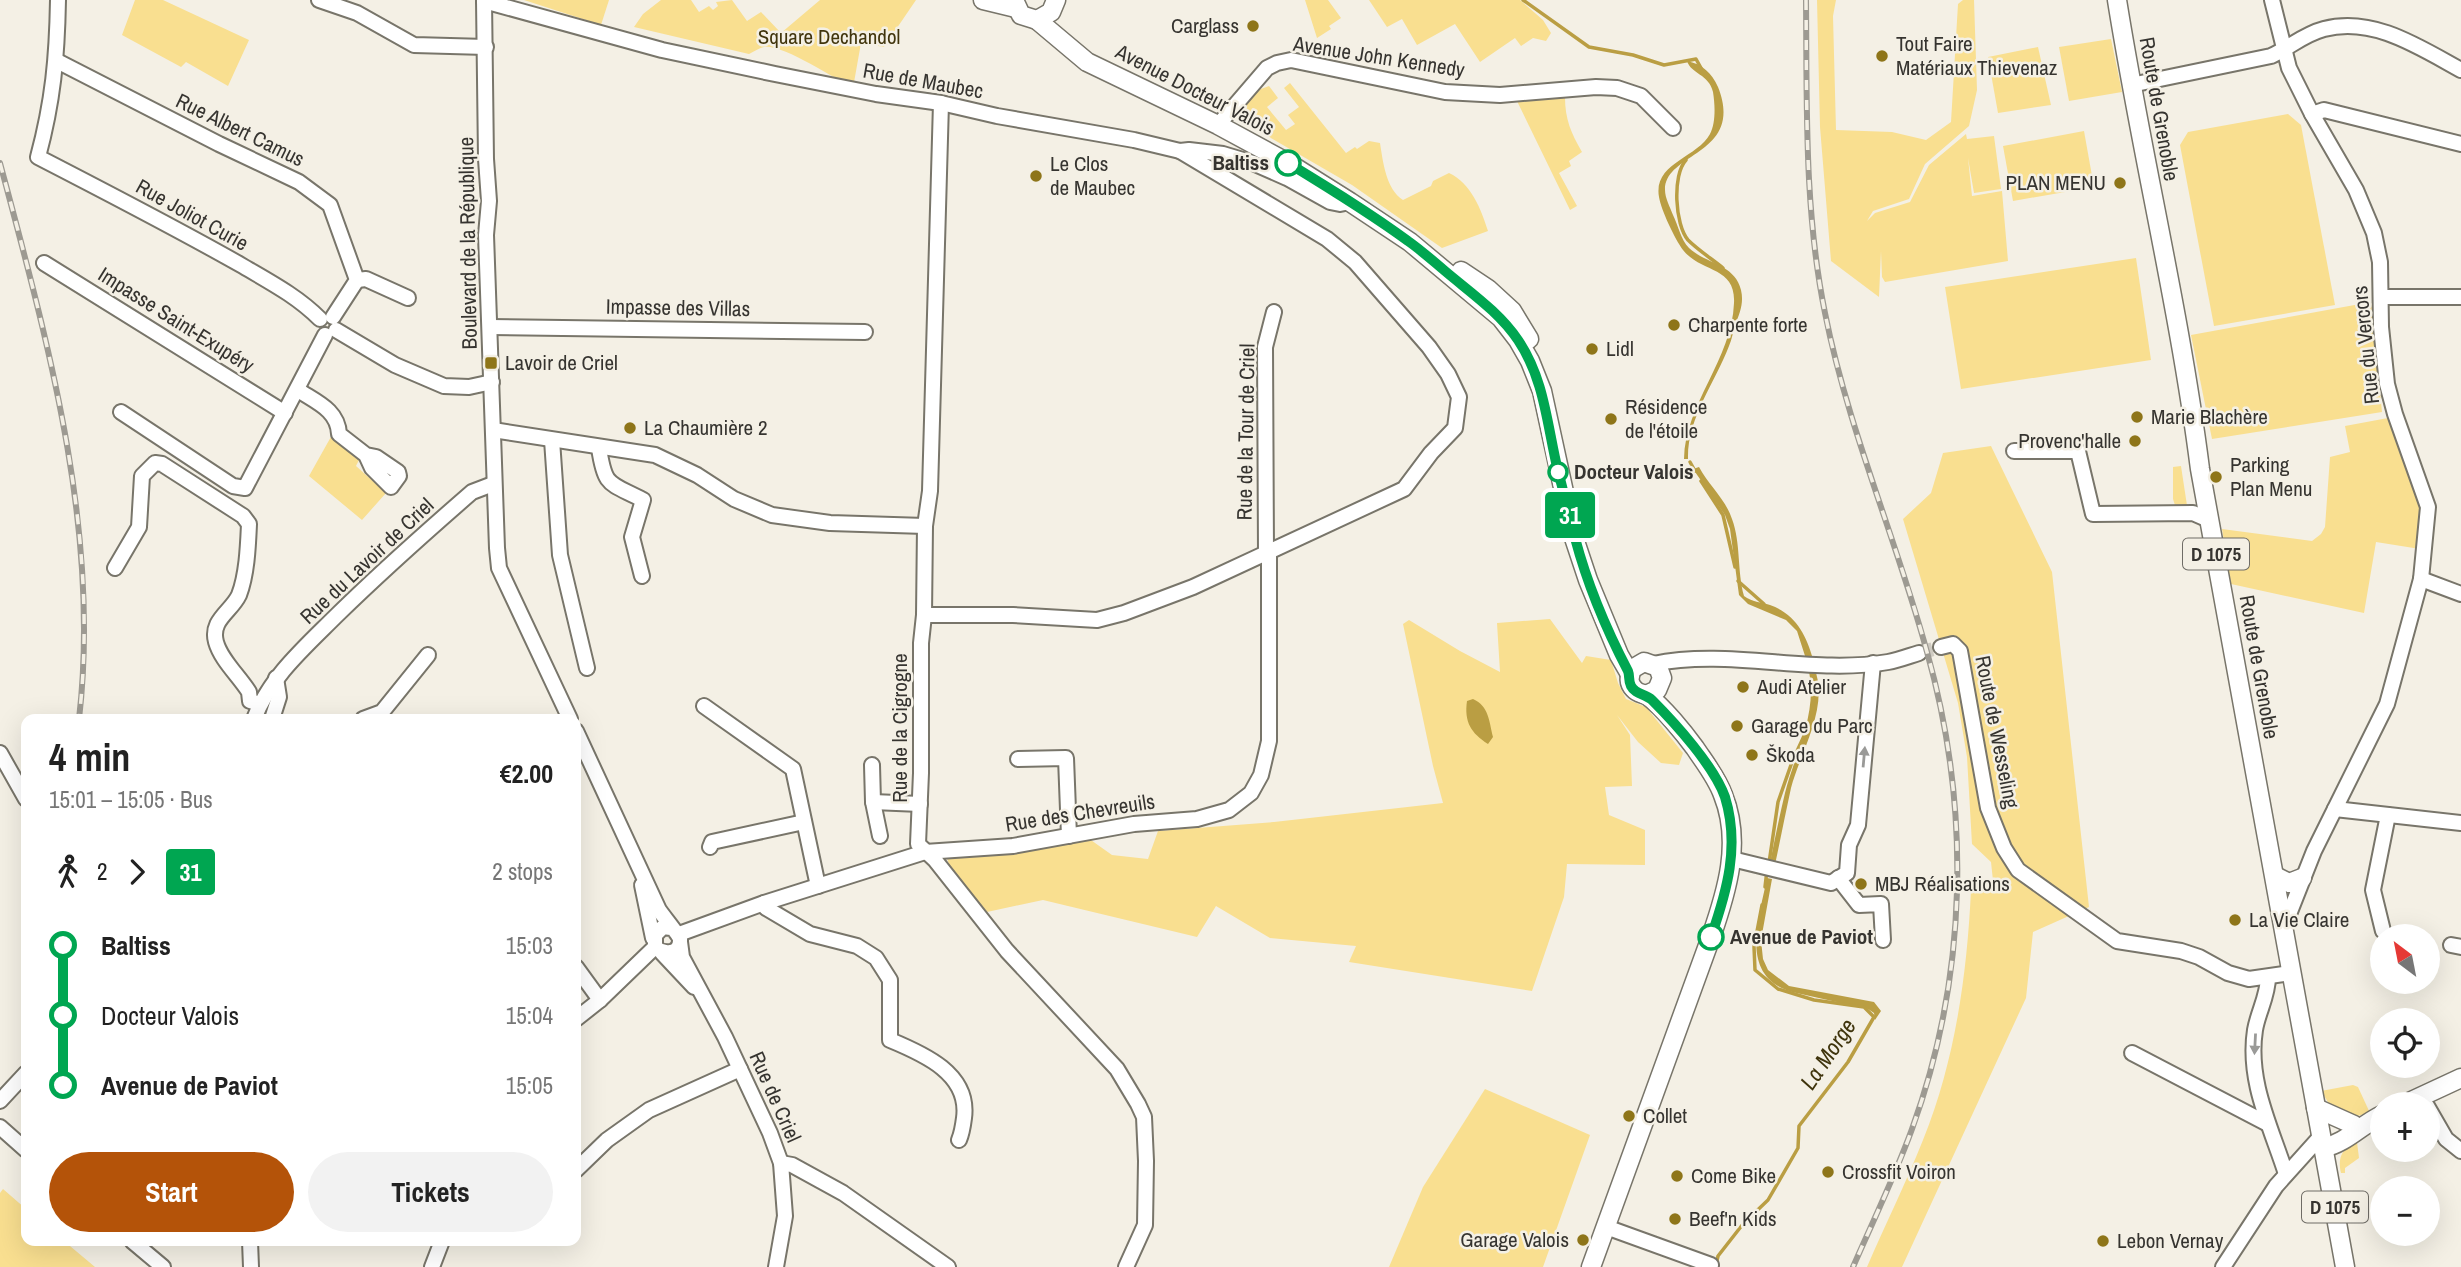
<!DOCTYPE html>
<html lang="en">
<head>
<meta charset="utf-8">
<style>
  :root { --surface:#fff; --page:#f2f2f2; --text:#222; --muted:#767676; --accent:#b45309 }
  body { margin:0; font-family:"Archivo Narrow",sans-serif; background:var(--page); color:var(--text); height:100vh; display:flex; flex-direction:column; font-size:26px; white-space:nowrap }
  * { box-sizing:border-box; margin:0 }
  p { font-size:23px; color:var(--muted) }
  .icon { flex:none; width:38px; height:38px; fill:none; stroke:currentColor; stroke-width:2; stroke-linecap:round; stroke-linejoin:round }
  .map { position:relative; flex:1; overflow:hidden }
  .drawer { position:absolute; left:21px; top:714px; width:560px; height:532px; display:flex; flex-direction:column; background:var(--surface); border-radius:14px; box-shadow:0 7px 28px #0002 }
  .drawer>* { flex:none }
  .badge { padding:0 14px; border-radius:5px; font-size:24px; line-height:46px }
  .needle { width:46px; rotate:328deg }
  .tools { position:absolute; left:2370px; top:924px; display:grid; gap:14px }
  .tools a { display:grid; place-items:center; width:70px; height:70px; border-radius:50%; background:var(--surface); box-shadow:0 7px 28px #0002; font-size:35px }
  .map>.badge { position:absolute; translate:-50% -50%; box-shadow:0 0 0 4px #fff }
  .legs { display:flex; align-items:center; gap:10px; height:77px; padding:0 28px; font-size:23px }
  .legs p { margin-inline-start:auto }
  .overview { display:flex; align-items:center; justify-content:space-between; height:119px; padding:0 28px }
  h1 { font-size:38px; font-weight:700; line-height:52px }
  .action { display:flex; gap:14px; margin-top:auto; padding:14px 28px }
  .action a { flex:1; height:80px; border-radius:42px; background:var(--accent); color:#fff; font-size:28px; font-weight:700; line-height:80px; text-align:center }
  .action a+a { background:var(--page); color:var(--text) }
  ul { padding:0 28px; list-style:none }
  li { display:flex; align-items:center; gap:24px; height:70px; font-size:26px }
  li i { display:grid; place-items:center; width:10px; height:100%; margin:0 9px; background:currentColor }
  li i::after { content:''; width:18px; height:18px; margin:-9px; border:5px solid; border-radius:50%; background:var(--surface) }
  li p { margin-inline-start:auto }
  li:first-child i { background:linear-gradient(#0000 50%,currentColor 0) }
  li:last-child i { background:linear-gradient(currentColor 50%,#0000 0) }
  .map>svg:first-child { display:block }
</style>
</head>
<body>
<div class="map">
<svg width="2461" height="1267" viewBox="0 0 2461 1267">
  <rect width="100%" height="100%" fill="#f4f0e5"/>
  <g fill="#f9df90">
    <polygon points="135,0 163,0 249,40 228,86 186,62 181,67 122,35"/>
    <polygon points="524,0 609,0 601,25"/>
    <path d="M661,0H691L699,12L709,6L713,10L718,6L716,2L732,0L747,21L761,12L781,33L820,0H916L884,47L861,43L853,88C834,78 782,44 764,47C759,48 753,52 749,54L634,27L643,14Z"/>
    <polygon points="1305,0 1328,0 1341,18 1329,26 1331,29 1317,38"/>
    <polygon points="1369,0 1520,0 1543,20 1551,33 1546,41 1533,38 1521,46 1515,38 1480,62 1455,24 1417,45 1402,19 1387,27"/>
    <polygon points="1817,0 1836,0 1833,16 1836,130 1892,132 1926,140 1951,122 1958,4 1963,0 1974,0 1977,90 1969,126 1925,164 1909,199 1873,211 1867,221 1875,213 1910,202 1929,165 1966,134 1967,139 1994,136 2001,189 1974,193 1968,158 1972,196 2002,191 2008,261 1885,282 1882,277 1881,251 1879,297 1831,261 1820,127"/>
    <polygon points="2111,39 2122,92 2069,101 2059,47"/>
    <polygon points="2038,47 2051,105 1998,113 1988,57"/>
    <path d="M1290,83L1346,153L1355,147L1357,149L1369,141L1380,143C1383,162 1386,189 1403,200L1431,186L1433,181L1449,173C1471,183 1481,209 1488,231L1442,248L1352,185L1233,116L1253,92L1269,86L1278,98L1267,107L1286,130L1295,124L1288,115L1299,107L1284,88Z"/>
    <path d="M1565,97C1565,119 1571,133 1582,152L1569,161L1571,166L1559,173L1577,206L1570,210L1516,99Z"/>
    <polygon points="2288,114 2301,125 2335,305 2214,326 2180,145 2188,132"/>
    <polygon points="2084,131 2094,187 2013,201 2003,146"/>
    <polygon points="2136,258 2151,360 1961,389 1945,287"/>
    <polygon points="2371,302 2382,412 2212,439 2191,335"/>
    <polygon points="2388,418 2422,503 2420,549 2376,542 2364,613 2231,584 2222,529 2312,541 2321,534 2325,527 2330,457 2350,452 2345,426"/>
    <polygon points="332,435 360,458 356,466 386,493 362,520 309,476"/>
    <path d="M1991,446L2052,572L2089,907L2033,932L2026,998L1902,1267H1867C1885,1225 1906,1183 1923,1140C1955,1061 1967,975 1971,890H1994L1991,862L1972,844L1967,757L1958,703L1903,519L1931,493L1943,453Z"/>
    <polygon points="2181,466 2188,512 2177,512 2173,499 2173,467"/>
    <polygon points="1550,619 1582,663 1586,656 1611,660 1618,683 1626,699 1646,707 1683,753 1679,765 1661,763 1638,742 1617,715 1630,735 1632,786 1605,787 1609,815 1645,830 1645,865 1567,864 1564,897 1532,991 1349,962 1356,946 1270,938 1216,906 1197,937 1043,900 987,912 949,865 947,858 1088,838 1112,855 1148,859 1158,831 1274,822 1443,803 1433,766 1403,624 1409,620 1460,651 1500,672 1497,623"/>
    <polygon points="2353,1085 2358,1087 2370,1113 2352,1117 2331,1107 2321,1091"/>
    <polygon points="1485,1089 1590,1135 1543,1267 1389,1267 1423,1187"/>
    <path d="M2353,1141L2357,1142L2359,1158L2345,1168V1173H2341C2338,1158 2341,1152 2353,1141Z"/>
    <polygon points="3,1189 26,1209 26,1241 64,1241 95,1267 0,1267 0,1193"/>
  </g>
  <g fill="#ba9e43">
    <path d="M1687,61C1702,64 1712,73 1718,87C1745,155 1664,152 1665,190C1665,198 1670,207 1673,215C1678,225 1681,240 1689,248C1706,264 1735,264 1741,290C1744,303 1740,313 1735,325C1733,332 1732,339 1729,346C1715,383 1687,418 1688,459H1684C1685,404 1732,359 1734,303C1736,266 1701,273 1683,250C1675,239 1661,210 1659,197C1653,163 1697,158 1710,134C1716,123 1715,104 1713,92C1709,74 1691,74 1687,61Z"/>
    <path d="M1699,467C1709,486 1725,498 1732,519C1741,543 1737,571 1744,596C1752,602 1761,602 1770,605C1795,614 1806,634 1813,659H1806L1797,631L1786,620L1748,604L1739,595L1730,529L1725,515L1693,469Z"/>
    <path d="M1808,667H1814C1830,707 1801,750 1791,788C1785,815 1780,842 1774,869L1769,868C1774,843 1779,818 1785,793C1796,750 1819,712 1808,667Z"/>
    <path d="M1473,699C1489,706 1489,721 1493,737L1488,744C1471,733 1464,722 1467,701Z"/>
    <path d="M1767,878L1772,879L1761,940L1763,959L1768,970L1789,986L1874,1002L1881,1011L1875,1020L1874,1013L1868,1009L1792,992C1738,976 1759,919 1767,878Z"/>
  </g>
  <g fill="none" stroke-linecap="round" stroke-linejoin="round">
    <g stroke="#ba9e43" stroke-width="3.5">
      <polyline points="1523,0 1589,47 1633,55 1664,65 1696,59 1701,68"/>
      <path d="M1686,160C1672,175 1675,225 1688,240C1698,250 1712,259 1723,268"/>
      <polyline points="1690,462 1695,471"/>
      <polyline points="1701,481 1723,515 1735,567"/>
      <polyline points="1738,581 1764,604"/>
      <polyline points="1769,863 1778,802 1792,762 1804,736"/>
      <polyline points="1765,887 1767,870"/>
      <polyline points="1716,1265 1718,1256 1743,1224 1768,1200 1798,1148 1799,1126 1848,1062 1874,1017 1864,1007 1814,1000 1778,989 1755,970 1754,947 1762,905"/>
    </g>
    <polyline stroke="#cecac1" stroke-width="14" stroke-dasharray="14 7" stroke-linecap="butt" points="1919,653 1941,647"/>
    <defs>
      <g id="minor">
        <path d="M58,0C57,58 53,101 38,157C106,192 174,227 241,265C270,282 297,296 320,319"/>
        <polyline points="319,0 357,13 414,45 486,47"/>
        <polyline points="484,0 486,159 489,201 486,235 497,548 499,568 570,719"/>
        <polyline points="2272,0 2289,68 2312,114 2356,190 2374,233 2380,262 2381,327 2387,384 2395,414 2428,507 2421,579 2387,704 2314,851 2284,927"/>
        <polyline points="484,1 662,50 775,74 876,94 941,103 997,116 1134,140 1180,151 1189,150 1223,154 1253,163 1287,178 1330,202 1340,204 1350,202"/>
        <polyline points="57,61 219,144 299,182 330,205 357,280 333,317"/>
        <path d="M2131,85L2271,56C2289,48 2304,34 2324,29C2373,16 2419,47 2461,70"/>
        <polyline points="941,103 930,491 925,526 924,615 921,643 921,773 918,844 935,860 1007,951 1117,1069 1138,1104 1144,1117 1146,1161 1145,1225 1126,1267"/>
        <polyline points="2312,114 2324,110 2461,144"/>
        <polyline points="1218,125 1267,68 1277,63 1291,60 1445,92 1500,95 1596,87 1617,88 1641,96 1673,128"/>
        <polyline points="44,263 285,413"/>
        <polyline points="357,280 366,279 408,298"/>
        <polyline points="2381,297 2461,297"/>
        <polyline points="490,327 865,332"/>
        <polyline points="336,330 395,365 444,386 469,387 492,382"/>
        <path d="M298,390C316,402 338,410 339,434L366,455L372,468L391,487L399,476L398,472L376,457L366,455"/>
        <polyline points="121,412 233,486 245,488 325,335"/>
        <polyline points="493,430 655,455 697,475 734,499 772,515 830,523 925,526"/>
        <polyline points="552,440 560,555 587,668"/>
        <path d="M599,448C605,488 609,482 643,500L632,537L642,576"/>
        <polyline points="2014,451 2078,451 2093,514 2193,513 2209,520"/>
        <polyline points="1266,554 1265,347 1274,312"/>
        <path d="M115,568L139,527L142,476L155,463L162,464L243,516L249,524C248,546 247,574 239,595C231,612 210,620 216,642C221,660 239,676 249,692L250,701L260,704"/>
        <polyline points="2421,579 2461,594"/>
        <polyline points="924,615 1013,615 1097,620 1124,613 1193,587 1404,489 1431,453 1455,428 1459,397 1448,374 1429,347 1355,262 1327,239 1180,151"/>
        <polyline points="1941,647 1953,644 1960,651 1988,808 2004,848 2018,870 2117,941 2181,951 2199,957 2228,973 2249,979 2291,973"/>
        <path d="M1653,664C1730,648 1811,675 1888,662C1899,660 1909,656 1919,653"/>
        <polyline points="704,706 793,769 818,886"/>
        <path d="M254,719C270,677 305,647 337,615C380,573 426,532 472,492L493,484"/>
        <polyline points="272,719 279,697 276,678"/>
        <polyline points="363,719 382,712 428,655"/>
        <path d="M576,731L659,910C663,916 679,935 680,939C681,955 663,955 655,947V935L663,927L671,928"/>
        <polyline points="0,753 26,799"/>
        <polyline points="1018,759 1066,758 1069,836"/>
        <polyline points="872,765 873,802 880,836"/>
        <polyline points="873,802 920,804"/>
        <polyline points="2335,809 2461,823"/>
        <polyline points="710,847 712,842 804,822"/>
        <polyline points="1732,859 1831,883 1847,873 1849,845 1858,825 1873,663"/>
        <polyline points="1838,878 1859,905 1881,904 1883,940"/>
        <polyline points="642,885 653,938"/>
        <path d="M764,903L766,908L810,934L857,946L876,958L890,980V1040C924,1054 970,1074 964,1118C963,1126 962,1133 959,1140"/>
        <polyline points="2383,931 2373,890 2388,815"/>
        <polyline points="679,934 764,903 925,852 1013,846 1134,824 1197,819 1229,810 1251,793 1261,775 1269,741 1269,553"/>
        <polyline points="680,942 682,957 725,1037 770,1133 781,1163 785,1216 776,1267"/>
        <polyline points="2451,945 2461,947"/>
        <polyline points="662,953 694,987"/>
        <polyline points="576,967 600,1000"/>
        <path d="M2268,977C2268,996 2258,1012 2255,1030C2247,1081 2271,1127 2286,1174"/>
        <polyline points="576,1019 600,1000 655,947"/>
        <polyline points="2132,1053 2268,1124"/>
        <polyline points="0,1101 26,1073"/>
        <polyline points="2427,1106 2446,1139 2461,1151"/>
        <polyline points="0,1127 26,1150"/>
        <polyline points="781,1163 792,1165 843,1193 948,1267"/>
        <polyline points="576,1170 607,1140 649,1110 740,1069"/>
        <polyline points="1606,1227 1711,1265"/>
        <polyline points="132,1241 163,1267"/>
        <polyline points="250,1241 251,1267"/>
        <polyline points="432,1267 442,1241"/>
        <polyline points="2223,1267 2276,1186 2321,1136"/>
      </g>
      <g id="major">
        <polyline points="983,0 1016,8"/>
        <polyline points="1014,0 1021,15 1037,20 1051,12 1056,0"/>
        <path d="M2117,0C2142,157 2180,312 2200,469L2345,1267"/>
        <polyline points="1037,20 1087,62 1218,125 1288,163 1350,202 1410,242 1501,318 1518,340 1530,361 1542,391 1574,538 1588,580 1619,655 1630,674"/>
        <polyline points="1461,271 1488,289 1512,311 1529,339"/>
        <polyline points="2275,876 2289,883 2302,878"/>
        <polyline points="2405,1104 2461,1078"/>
        <polyline points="2316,1108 2354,1125"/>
        <path d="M2323,1148C2346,1143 2361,1125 2382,1115"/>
        <path d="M1591,1267L1711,937C1727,891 1742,842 1723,795C1717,778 1705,763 1695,748C1684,733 1663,707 1648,696C1643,693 1638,694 1634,689C1628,683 1629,677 1632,669L1644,662L1658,667L1662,678L1657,690L1646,695"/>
      </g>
    </defs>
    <use href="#minor" stroke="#78756a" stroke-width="18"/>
    <use href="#major" stroke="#78756a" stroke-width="21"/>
    <use href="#minor" stroke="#fff" stroke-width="14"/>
    <use href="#major" stroke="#fff" stroke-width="18"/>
    <defs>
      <g id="rail">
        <path d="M1806,0C1807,105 1804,210 1825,313C1848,429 1896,538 1927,652C1971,808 1968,975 1912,1129C1895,1176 1873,1221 1853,1267"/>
        <path d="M0,163C48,343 101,531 79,719"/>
      </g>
    </defs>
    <use href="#rail" stroke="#9d9a92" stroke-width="6"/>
    <use href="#rail" stroke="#f4f0e5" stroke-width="3.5" stroke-dasharray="10" stroke-linecap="butt"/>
  </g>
  <defs><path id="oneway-solid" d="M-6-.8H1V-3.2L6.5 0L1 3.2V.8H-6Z" transform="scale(1.75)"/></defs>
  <g fill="#9a9a98">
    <use href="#oneway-solid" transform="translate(1864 757) rotate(-85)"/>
    <use href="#oneway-solid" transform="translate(2255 1044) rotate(93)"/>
  </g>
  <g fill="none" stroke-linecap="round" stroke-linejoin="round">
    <defs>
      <path id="line-1" d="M1288,163C1329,188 1370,213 1408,241C1421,250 1433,261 1445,271C1471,293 1499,312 1518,340C1545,380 1547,426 1558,471C1564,493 1569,516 1575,538C1587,583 1606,629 1628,671C1630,676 1628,680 1631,686C1635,694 1645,694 1652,700C1675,723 1714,766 1725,797C1740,846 1727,891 1711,937"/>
    </defs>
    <use href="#line-1" stroke="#fff" stroke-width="16"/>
    <use href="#line-1" stroke="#00a651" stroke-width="10"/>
  </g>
  <g fill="#8e7519" stroke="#f4f0e5" stroke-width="2.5">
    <circle cx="1253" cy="26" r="7"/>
    <circle cx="1882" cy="56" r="7"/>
    <circle cx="1036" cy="176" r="7"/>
    <circle cx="2120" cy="183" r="7"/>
    <circle cx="1674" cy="325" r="7"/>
    <circle cx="1592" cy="349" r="7"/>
    <rect x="484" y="356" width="14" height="14" rx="3.5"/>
    <circle cx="2137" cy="417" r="7"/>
    <circle cx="1611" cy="419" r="7"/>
    <circle cx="630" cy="428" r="7"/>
    <circle cx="2135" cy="441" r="7"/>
    <circle cx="2216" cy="477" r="7"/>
    <circle cx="1743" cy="687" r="7"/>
    <circle cx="1737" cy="726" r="7"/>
    <circle cx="1752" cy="755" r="7"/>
    <circle cx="1861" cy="884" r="7"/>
    <circle cx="2235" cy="920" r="7"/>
    <circle cx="1629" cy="1116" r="7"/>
    <circle cx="1828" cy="1172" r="7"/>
    <circle cx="1677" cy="1176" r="7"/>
    <circle cx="1675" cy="1219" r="7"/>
    <circle cx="1583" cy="1240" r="7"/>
    <circle cx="2103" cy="1241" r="7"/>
  </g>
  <g fill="#fff" stroke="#00a651" stroke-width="3.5">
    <circle cx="1288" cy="163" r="12"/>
    <circle cx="1558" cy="472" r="9"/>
    <circle cx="1711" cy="937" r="12"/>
  </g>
  <g text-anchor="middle" stroke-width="5" stroke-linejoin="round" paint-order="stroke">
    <g fill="#f4f0e5" stroke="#6f6c66" stroke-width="2">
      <rect x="2183" y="538.5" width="66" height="31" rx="5"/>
      <rect x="2302" y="1191.5" width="66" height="31" rx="5"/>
    </g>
    <g font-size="19" font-weight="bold" fill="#363430">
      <text x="2216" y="561">D 1075</text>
      <text x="2335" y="1214">D 1075</text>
    </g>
    <g font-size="21" fill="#363430" stroke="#f4f0e5" text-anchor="start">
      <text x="1239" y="33" text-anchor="end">Carglass</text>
      <text x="1896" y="51">Tout Faire<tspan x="1896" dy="24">Matériaux Thievenaz</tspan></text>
      <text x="1050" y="171">Le Clos<tspan x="1050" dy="24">de Maubec</tspan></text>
      <text x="2106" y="190" text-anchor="end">PLAN MENU</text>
      <text x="1688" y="332">Charpente forte</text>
      <text x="1606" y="356">Lidl</text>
      <text x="505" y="370">Lavoir de Criel</text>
      <text x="1625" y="414">Résidence<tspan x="1625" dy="24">de l'étoile</tspan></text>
      <text x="2151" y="424">Marie Blachère</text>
      <text x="644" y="435">La Chaumière 2</text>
      <text x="2121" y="448" text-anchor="end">Provenc'halle</text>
      <text x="2230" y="472">Parking<tspan x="2230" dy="24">Plan Menu</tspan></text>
      <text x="1757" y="694">Audi Atelier</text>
      <text x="1751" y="733">Garage du Parc</text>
      <text x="1766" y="762">Škoda</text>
      <text x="1875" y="891">MBJ Réalisations</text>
      <text x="2249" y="927">La Vie Claire</text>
      <text x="1643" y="1123">Collet</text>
      <text x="1842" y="1179">Crossfit Voiron</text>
      <text x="1691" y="1183">Come Bike</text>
      <text x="1689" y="1226">Beef'n Kids</text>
      <text x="1569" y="1247" text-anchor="end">Garage Valois</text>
      <text x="2117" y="1248">Lebon Vernay</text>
    </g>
    <g font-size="21" fill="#41350d" stroke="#f4f0e5">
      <text x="829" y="44">Square Dechandol</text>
    </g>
    <g font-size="21" fill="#363430" stroke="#f4f0e5">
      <text transform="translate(1379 57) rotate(9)" y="7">Avenue John Kennedy</text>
      <text transform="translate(923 81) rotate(10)" y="7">Rue de Maubec</text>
      <text transform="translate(1195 90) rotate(27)" y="7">Avenue Docteur Valois</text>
      <text transform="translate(2159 109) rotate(80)" y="7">Route de Grenoble</text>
      <text transform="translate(240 130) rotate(26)" y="7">Rue Albert Camus</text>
      <text transform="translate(192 215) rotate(29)" y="7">Rue Joliot Curie</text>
      <text transform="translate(468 243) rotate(-91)" y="7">Boulevard de la République</text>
      <text transform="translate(678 308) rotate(1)" y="7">Impasse des Villas</text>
      <text transform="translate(176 320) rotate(32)" y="7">Impasse Saint-Exupéry</text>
      <text transform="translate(2366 345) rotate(-96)" y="7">Rue du Vercors</text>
      <text transform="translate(1246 432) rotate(-89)" y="7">Rue de la Tour de Criel</text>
      <text transform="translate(367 561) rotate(-43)" y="7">Rue du Lavoir de Criel</text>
      <text transform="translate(2259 667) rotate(80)" y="7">Route de Grenoble</text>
      <text transform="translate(900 728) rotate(-90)" y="7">Rue de la Cigrogne</text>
      <text transform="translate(1997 732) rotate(79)" y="7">Route de Wesseling</text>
      <text transform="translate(1080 813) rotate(-9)" y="7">Rue des Chevreuils</text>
      <text transform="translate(775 1097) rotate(66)" y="7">Rue de Criel</text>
    </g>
    <g font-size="21" font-weight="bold" fill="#363430" stroke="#f4f0e5" text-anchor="start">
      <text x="1269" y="170" text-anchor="end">Baltiss</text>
      <text x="1574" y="479">Docteur Valois</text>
      <text x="1730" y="944">Avenue de Paviot</text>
    </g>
    <g font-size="23" font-style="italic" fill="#3f340c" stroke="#f4f0e5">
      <text transform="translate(1828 1054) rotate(-56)" y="8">La Morge</text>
    </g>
  </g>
</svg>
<div class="tools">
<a><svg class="needle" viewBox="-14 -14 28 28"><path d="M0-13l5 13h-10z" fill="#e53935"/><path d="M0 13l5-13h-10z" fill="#767676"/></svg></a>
<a><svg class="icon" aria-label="locate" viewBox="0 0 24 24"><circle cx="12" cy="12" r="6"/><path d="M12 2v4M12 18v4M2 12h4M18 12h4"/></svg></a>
<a>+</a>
<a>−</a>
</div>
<b class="badge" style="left:1570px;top:515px;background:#00a651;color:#fff">31</b>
<section class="drawer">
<div class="overview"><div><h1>4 min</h1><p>15:01 – 15:05 · Bus</p></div><b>€2.00</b></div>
<div class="legs"><svg class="icon" aria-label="walk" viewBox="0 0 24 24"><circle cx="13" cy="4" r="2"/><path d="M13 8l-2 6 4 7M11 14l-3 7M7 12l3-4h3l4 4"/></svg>2<svg class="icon" aria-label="forward" viewBox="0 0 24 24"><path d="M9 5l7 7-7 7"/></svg><b class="badge" style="background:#00a651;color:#fff">31</b><p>2 stops</p></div>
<ul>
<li><i style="color:#00a651"></i><b>Baltiss</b><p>15:03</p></li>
<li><i style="color:#00a651"></i><span>Docteur Valois</span><p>15:04</p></li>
<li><i style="color:#00a651"></i><b>Avenue de Paviot</b><p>15:05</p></li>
</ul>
<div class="action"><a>Start</a><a>Tickets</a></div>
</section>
</div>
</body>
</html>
